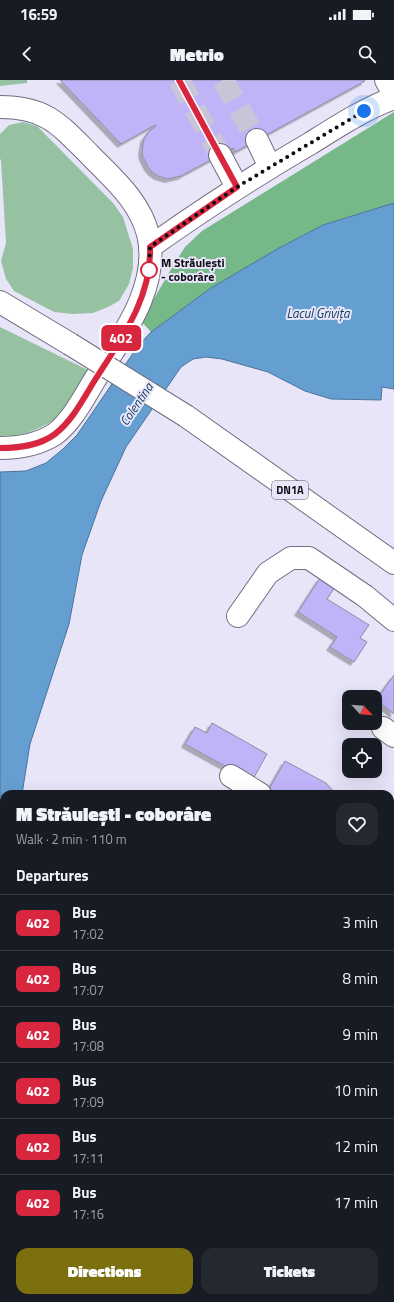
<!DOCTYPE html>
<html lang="en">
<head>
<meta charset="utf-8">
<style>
  :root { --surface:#171b24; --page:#242831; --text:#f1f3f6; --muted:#9ea1a6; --line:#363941; --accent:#7c6f0e }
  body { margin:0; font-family:"Titillium Web",sans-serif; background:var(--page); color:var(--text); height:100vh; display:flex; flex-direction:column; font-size:15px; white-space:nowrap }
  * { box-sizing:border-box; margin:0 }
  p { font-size:13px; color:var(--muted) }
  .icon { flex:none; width:22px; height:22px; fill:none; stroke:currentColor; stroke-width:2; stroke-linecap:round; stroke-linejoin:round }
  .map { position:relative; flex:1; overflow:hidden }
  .side { position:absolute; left:0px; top:710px; width:394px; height:512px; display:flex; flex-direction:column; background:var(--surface); border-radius:12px 12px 0 0; box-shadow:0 4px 16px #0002 }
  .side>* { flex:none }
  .badge { padding:0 8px; border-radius:6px; font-size:14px; line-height:26px }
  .needle { width:26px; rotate:116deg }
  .fabs { position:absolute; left:342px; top:610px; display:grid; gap:8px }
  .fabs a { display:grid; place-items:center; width:40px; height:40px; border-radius:8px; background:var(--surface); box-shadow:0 4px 16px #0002; font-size:20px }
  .you { position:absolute; width:20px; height:20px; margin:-10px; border:3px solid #fff; border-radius:50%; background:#1a73e8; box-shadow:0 0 0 6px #1a73e833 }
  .map>.badge { position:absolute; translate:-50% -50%; box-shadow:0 0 0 2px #fff }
  h2 { padding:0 16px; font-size:15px; line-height:36px }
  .round { display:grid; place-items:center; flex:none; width:42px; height:42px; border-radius:12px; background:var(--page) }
  .head { display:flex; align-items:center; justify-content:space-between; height:68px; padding:0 16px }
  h1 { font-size:19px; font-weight:800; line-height:30px }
  .action { display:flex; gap:8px; margin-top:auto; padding:8px 16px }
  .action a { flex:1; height:46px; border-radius:12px; background:var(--accent); color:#fff; font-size:16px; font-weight:800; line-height:46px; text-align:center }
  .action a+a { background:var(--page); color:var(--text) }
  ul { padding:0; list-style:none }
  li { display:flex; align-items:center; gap:12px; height:56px; padding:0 16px; border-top:1px solid var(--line) }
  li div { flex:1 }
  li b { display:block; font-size:15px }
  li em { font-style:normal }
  li .badge { min-width:44px; font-weight:700; text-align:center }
  .status { display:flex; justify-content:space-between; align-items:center; height:28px; padding:0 20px; background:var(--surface); direction:ltr }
  .status svg { height:11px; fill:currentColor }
  header { display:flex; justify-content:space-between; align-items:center; height:52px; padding:0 16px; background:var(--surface); font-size:18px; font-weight:800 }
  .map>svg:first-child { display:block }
</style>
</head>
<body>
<div class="status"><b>16:59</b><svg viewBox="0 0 49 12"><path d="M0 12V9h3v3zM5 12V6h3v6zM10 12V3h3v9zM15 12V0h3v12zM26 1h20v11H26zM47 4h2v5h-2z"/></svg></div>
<header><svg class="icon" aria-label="back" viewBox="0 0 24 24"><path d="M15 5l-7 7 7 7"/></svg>Metrio<svg class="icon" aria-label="search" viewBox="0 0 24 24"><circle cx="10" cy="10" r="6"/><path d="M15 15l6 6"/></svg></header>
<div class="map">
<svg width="394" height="1222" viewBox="0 0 394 1222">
  <defs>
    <filter id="shadow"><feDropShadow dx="-3.5" dy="3.5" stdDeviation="0" flood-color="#0004"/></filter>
  </defs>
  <rect width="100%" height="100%" fill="#e8e5f9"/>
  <g fill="#97c2a2">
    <polygon points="0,0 27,0 27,3 0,6"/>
    <polygon points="23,42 37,46 113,123 123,137 133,169 133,188 129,204 119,221 108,227 93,233 72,234 54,232 14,211 6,199 1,181 6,163 1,80 0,79 0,54 9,45"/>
    <path d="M0,247L90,291C83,302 75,320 67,329C50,347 23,355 0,361Z"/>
  </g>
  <polygon fill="#77b889" points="394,32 394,123 323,145 279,168 211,208 151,252 141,241 173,186 185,167 202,151"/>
  <polygon fill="#659fd2" stroke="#4b7399" points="394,123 394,309 382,307 381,320 331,319 305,311 268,292 222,279 206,277 193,279 181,287 126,367 101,421 82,475 69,544 30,664 22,714 4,714 4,790 0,806 0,392 26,391 46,383 63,369 77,355 138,266 151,252 211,208 279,168 323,145"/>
  <g fill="#c1b3f7" stroke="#8f8c9f" filter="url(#shadow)">
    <polygon points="60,0 364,0 365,1 235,72 233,68 181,96 168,99 158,96 152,92 148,87 143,77 142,72 144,59 150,50 156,46 155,45 121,64"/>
    <polygon points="320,498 335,507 327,519 369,545 360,558 367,562 354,582 330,567 337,557 298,532"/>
    <polygon points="394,595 394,634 376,620"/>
    <polygon points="212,643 267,674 252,701 185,664 195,647 207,653"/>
    <polygon points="285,681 326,703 336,714 278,714 269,709"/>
    <polygon points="390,842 394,844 394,910 390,907"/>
    <polygon points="87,1218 144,1218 150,1222 85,1222"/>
  </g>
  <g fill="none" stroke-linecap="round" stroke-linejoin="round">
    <g stroke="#c7c5d7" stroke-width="22" stroke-dasharray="22 11" stroke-linecap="butt">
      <polyline points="179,0 220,75"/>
      <polyline points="223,0 257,60"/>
    </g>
    <defs>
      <g id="minor">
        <polyline points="386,0 394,14"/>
        <polyline points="257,60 270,87"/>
        <polyline points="220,75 237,107"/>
        <path d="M150,167C202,130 256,95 311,63C338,46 364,29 394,18"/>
        <polyline points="238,536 268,493 291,478 309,478 365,516 394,540"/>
        <polyline points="383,648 394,656"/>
        <polyline points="231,696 260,714"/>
        <polyline points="390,793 394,795"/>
      </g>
      <g id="major">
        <path d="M0,27C46,27 59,44 90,75C113,99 139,120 148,154C161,207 120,259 94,301C83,319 72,341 55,354C38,365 19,368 0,368"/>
        <polyline points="0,222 70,264"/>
        <polyline points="186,336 394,483"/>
        <polyline points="390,1218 394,1212"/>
      </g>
    </defs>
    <use href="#minor" stroke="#716e80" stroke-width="24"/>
    <use href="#major" stroke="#716e80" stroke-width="24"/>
    <use href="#minor" stroke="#fff" stroke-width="22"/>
    <use href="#major" stroke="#fff" stroke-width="22"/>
    <defs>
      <polyline id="major-bridge" points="70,264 186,336"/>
    </defs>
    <use href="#major-bridge" stroke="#716e80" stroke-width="24" stroke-linecap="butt"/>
    <use href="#major-bridge" stroke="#fff" stroke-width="22"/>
  </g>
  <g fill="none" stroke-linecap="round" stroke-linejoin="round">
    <defs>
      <path id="line" d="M0,368C19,368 39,366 55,354C73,340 83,319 95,300C121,259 152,218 150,167L237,107L179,0"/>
    </defs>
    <use href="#line" stroke="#fff" stroke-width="9"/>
    <use href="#line" stroke="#d7263d" stroke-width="6"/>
    <polyline stroke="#0e0d14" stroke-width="4" stroke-dasharray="0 7.2" points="149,190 150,167 237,107 364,31"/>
  </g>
  <circle fill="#fff" stroke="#d7263d" stroke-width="2" cx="149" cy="190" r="8"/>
  <g text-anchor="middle" stroke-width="4" stroke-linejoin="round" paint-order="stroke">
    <rect fill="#e8e5f9" stroke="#4f4e59" stroke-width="1" x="272" y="401" width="36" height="18" rx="3"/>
    <g font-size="11" font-weight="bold" fill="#0e0d14">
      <text x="290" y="414">DN1A</text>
    </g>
    <g font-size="12" font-weight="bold" fill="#0e0d14" stroke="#e8e5f9" text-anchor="start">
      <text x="161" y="187">M Străulești<tspan x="161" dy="14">- coborâre</tspan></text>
    </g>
    <g font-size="13" font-style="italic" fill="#133e60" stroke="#e8e5f9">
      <text x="318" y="238">Lacul Grivița</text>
      <text transform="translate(136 324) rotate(-56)" y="5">Colentina</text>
    </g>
  </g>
</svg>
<div class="fabs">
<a><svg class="needle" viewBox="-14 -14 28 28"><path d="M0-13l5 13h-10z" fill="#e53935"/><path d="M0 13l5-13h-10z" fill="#9ea1a6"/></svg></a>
<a><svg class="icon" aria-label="locate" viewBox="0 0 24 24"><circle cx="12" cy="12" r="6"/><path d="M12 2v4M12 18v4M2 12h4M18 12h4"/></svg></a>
</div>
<div class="you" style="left:364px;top:31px"></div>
<b class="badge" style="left:121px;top:258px;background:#d7263d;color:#fff">402</b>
<section class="side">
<div class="head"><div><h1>M Străulești - coborâre</h1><p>Walk · 2 min · 110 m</p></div><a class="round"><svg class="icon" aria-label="heart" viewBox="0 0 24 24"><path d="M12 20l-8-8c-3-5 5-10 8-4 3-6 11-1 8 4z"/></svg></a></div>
<h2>Departures</h2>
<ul>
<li><span class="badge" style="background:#d7263d;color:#fff">402</span><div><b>Bus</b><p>17:02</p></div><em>3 min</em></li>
<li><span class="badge" style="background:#d7263d;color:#fff">402</span><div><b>Bus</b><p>17:07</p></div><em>8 min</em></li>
<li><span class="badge" style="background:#d7263d;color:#fff">402</span><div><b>Bus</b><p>17:08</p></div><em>9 min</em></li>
<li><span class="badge" style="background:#d7263d;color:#fff">402</span><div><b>Bus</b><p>17:09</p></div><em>10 min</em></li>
<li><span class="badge" style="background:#d7263d;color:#fff">402</span><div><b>Bus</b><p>17:11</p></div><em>12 min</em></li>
<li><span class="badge" style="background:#d7263d;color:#fff">402</span><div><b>Bus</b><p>17:16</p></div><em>17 min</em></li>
</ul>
<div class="action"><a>Directions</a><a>Tickets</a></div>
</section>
</div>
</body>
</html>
